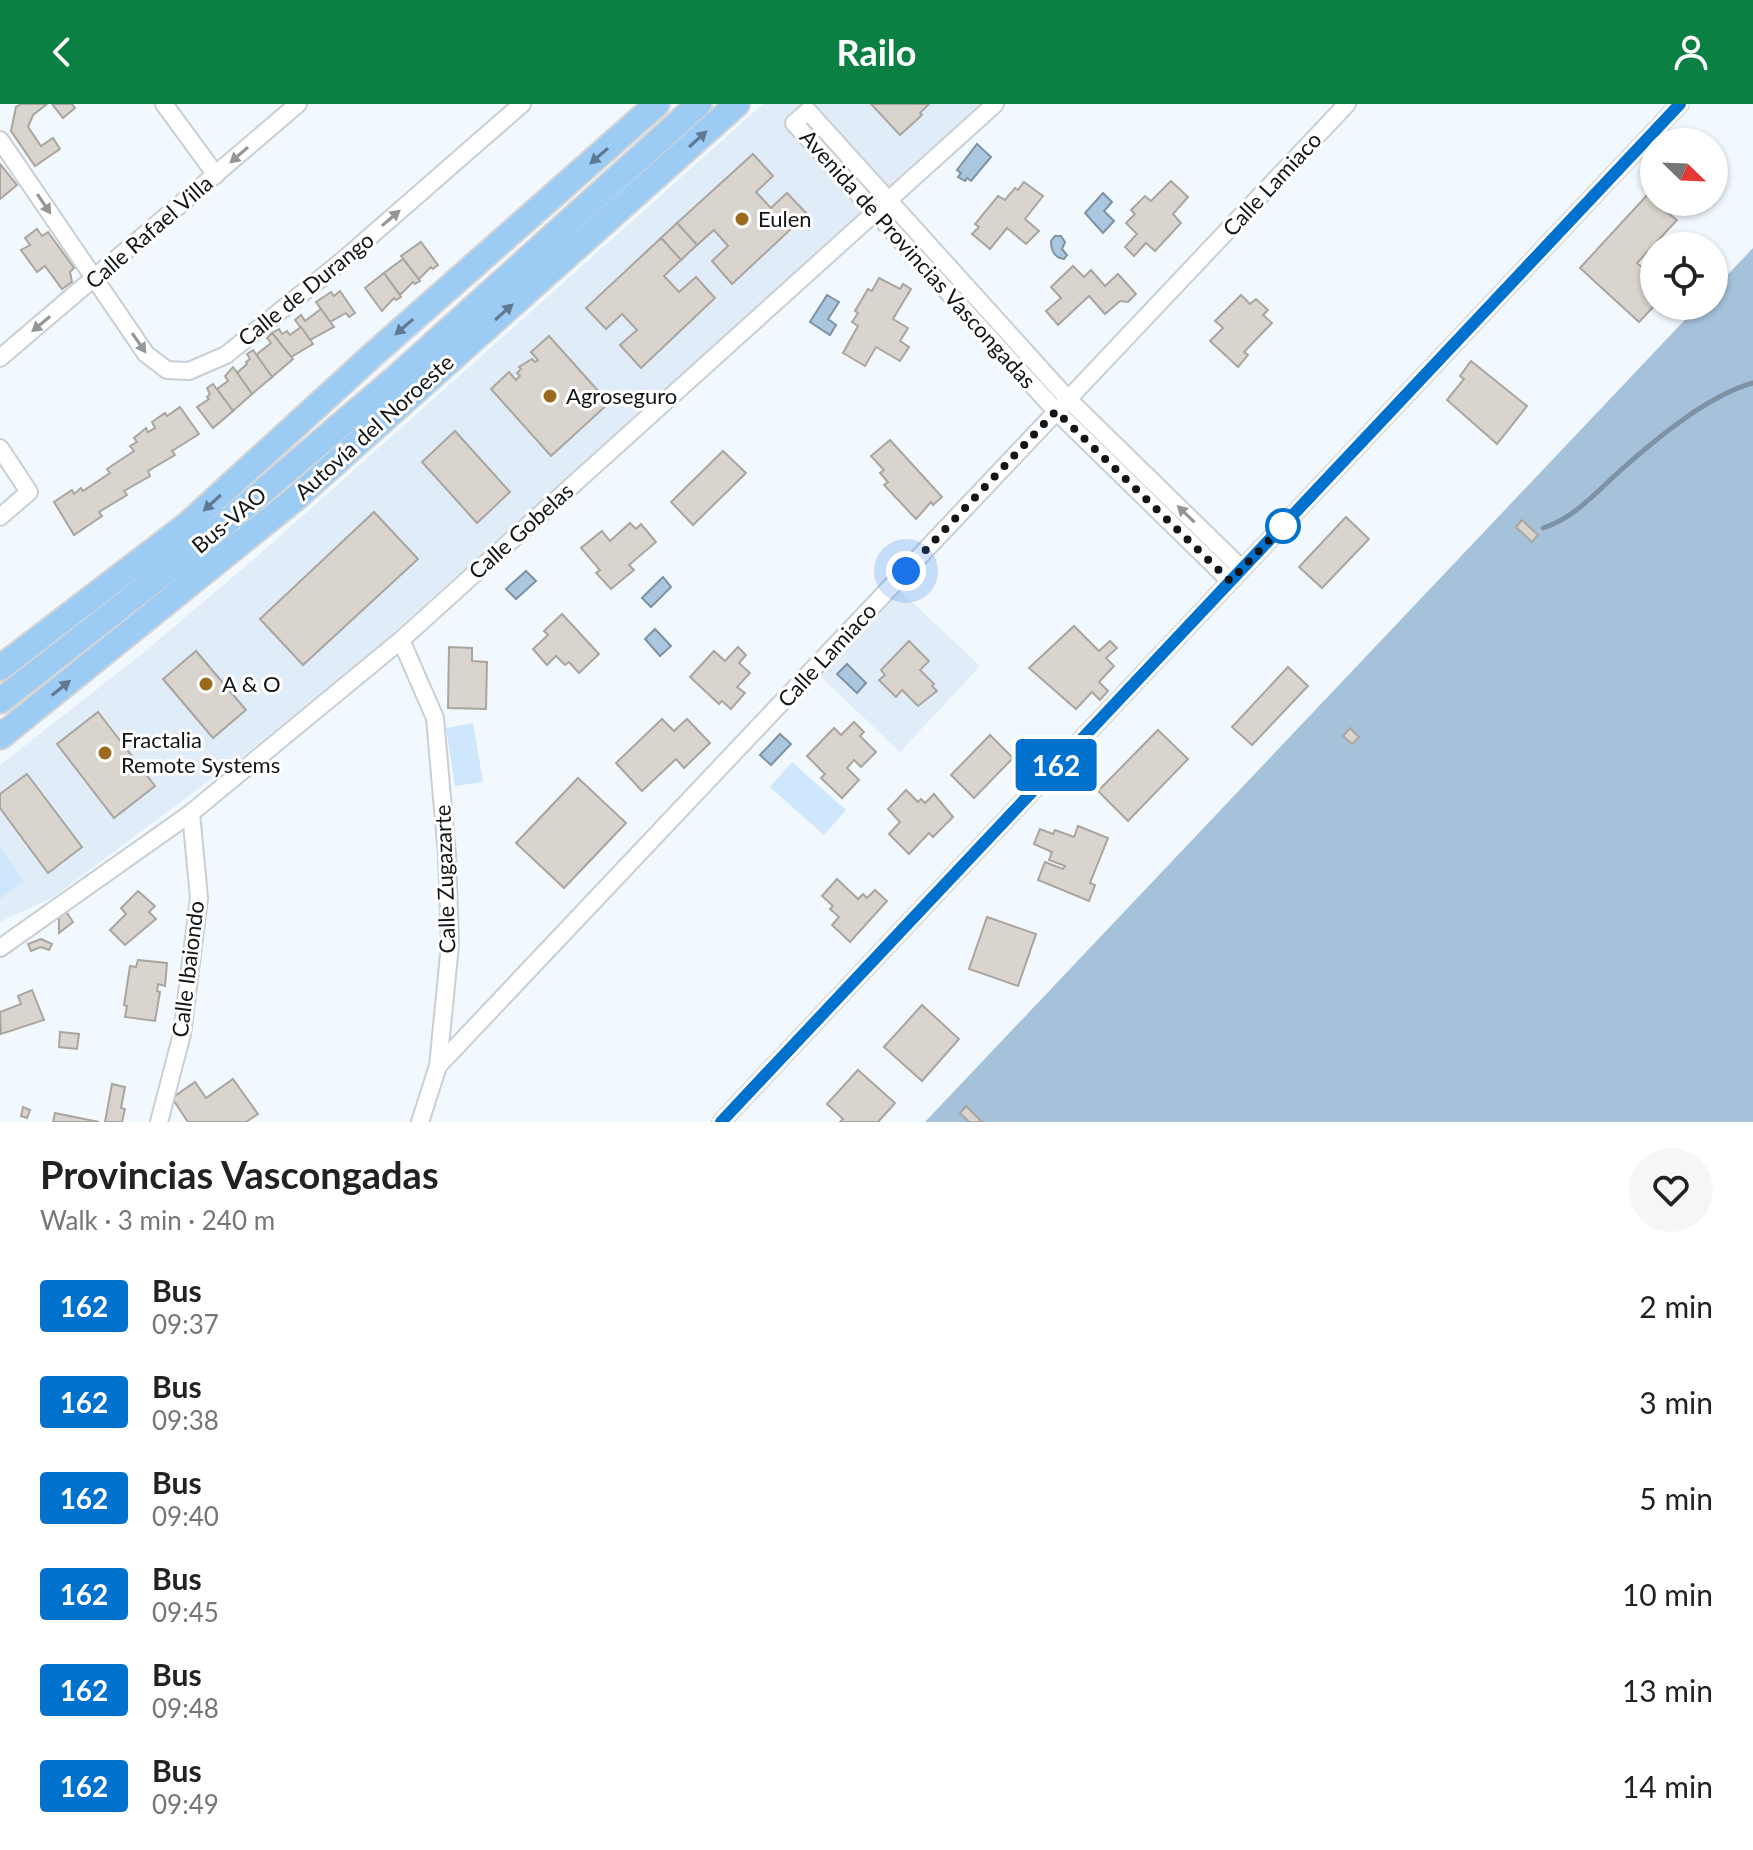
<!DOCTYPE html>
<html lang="en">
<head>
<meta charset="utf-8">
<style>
  :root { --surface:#fff; --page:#f6f6f6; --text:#222; --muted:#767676; --accent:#0b8043 }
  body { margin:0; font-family:Lato,sans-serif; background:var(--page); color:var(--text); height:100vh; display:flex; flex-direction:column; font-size:30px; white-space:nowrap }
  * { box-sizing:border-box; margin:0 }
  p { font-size:26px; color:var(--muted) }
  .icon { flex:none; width:44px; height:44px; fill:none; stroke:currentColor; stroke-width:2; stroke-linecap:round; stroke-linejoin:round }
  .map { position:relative; height:1018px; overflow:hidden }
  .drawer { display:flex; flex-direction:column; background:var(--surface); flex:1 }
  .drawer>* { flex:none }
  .badge { padding:0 16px; border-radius:6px; font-size:28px; line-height:52px }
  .needle { width:52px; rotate:113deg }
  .controls { position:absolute; left:1640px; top:24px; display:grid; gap:16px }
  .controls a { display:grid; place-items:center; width:88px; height:88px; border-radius:50%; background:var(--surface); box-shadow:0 2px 6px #0004; font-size:40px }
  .you { position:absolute; width:40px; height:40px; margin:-20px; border:6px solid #fff; border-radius:50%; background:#1a73e8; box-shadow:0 0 0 12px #1a73e833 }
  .map>.badge { position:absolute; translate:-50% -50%; box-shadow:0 0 0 4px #fff }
  .round { display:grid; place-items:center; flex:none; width:84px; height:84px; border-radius:42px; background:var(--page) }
  .headline { display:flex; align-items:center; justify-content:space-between; height:136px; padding:0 40px }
  h1 { font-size:38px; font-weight:700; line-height:60px }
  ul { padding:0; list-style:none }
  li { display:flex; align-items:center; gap:24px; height:96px; padding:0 40px }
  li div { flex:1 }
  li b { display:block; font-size:30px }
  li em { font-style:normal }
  li .badge { min-width:88px; font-weight:700; text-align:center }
  header { display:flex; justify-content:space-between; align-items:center; height:104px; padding:0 40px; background:var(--accent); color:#fff; font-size:36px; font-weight:700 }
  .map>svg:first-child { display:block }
</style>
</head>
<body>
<header><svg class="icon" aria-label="back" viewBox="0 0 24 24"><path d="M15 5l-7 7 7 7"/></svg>Railo<svg class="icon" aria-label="person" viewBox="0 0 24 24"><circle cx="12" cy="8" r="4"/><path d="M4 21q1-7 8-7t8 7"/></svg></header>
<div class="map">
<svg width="1753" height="1018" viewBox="0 0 1753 1018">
  <rect width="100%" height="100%" fill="#f1f8fe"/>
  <g fill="#e0edf9">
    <polygon points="763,0 985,0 320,594 52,794 0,818 0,661 142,550 259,451"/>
    <polygon points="899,486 980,562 900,648 819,571"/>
  </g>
  <g fill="#cfe7fc">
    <polygon points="473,619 483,678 455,682 446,624"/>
    <polygon points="792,658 846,706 824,731 770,683"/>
    <polygon points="0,743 24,778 0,795"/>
  </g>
  <polygon fill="#a6c2db" points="1753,144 1753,1018 925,1018 1698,202 1714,202 1714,185"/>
  <g fill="#abc7e0" stroke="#7d92a4" stroke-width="2">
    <polygon points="977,40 991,53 971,77 967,74 965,77 958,73 961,69 957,66"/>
    <polygon points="1103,89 1112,98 1104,107 1114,117 1103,129 1085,109"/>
    <path d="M1055,132H1061L1065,138L1062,145L1067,151L1064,155C1054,154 1051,145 1051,137Z"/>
    <polygon points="827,191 839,198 828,215 836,221 830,231 810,218"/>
    <polygon points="526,467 536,477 516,495 506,485"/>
    <polygon points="663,473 671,483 651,503 642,494"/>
    <polygon points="655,525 671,542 660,552 645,535"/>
    <polygon points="847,560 866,579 857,589 837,570"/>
    <polygon points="780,630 791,640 771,661 760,651"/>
  </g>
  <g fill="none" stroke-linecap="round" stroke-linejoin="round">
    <path stroke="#7d92a4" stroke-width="5" d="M1543,424C1576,413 1595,389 1621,366C1656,335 1707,292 1753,279"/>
  </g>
  <g fill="#d9d4cd" stroke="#aaa59f" stroke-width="2">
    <polygon points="21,0 47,0 33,11 28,23 41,42 53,34 60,45 35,62 11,27 16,3"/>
    <polygon points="52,0 72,0 75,4 63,14"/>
    <polygon points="871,0 929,0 920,9 922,11 900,31"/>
    <polygon points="753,50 773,72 756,88 771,104 787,89 807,110 732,180 712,157 728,142 714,126 697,141 677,119"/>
    <polygon points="0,60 17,81 0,95"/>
    <polygon points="1171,77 1188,93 1173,110 1181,119 1155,147 1146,139 1134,152 1125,143 1137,130 1126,119 1135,110 1131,106 1145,92 1151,97"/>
    <polygon points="1024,78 1043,92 1025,115 1039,127 1026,140 1007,124 990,145 972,130 979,123 975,120 998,92 1005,96 1015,84 1018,86"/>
    <polygon points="1648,90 1654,98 1677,116 1637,159 1654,174 1654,202 1639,218 1580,164"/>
    <polygon points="677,119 697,141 681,156 661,134"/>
    <polygon points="37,125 42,132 48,128 74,164 70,168 72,178 62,185 45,162 37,168 21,146 30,141 25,134"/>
    <polygon points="661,134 681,156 664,172 679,188 696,173 715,194 641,264 620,241 637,226 622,210 606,225 586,204"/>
    <polygon points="421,138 438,161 433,165 431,163 419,175 401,152"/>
    <polygon points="403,155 420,177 415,180 413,178 400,191 384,169"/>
    <polygon points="1073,162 1084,173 1091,166 1105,182 1118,170 1136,190 1128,198 1120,197 1105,210 1089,192 1058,221 1046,207 1061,194 1051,183"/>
    <polygon points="384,169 401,193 396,196 394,194 382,207 365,184"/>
    <polygon points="879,174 900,185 903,180 911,185 893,215 908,224 900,237 909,243 900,257 876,243 865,262 843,249 858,222 852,218 858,209 855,207 868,185 872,187"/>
    <polygon points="340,187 355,209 349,213 346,209 330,218 316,198 331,188 334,192"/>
    <polygon points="1241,191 1250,200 1256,195 1268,206 1263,211 1272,219 1244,248 1248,251 1238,263 1210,237 1223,224 1215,217"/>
    <polygon points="321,205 334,223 310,236 295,216 301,211 305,217"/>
    <polygon points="301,223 313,240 291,253 272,229 279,225 282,230 287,227 290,231"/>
    <polygon points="272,229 293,255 272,273 256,251 271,239 267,234"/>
    <polygon points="549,232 609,299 551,352 491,285 509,268 516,276 520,272 517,269 521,265 519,263 532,255 535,258 538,256 531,248"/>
    <polygon points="253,246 272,273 252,290 237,269 247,260 246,258 250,255 247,250"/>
    <polygon points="1471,257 1527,302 1497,340 1447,296 1464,275 1460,272"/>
    <polygon points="233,263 252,290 233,307 217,285 228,277 225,272"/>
    <polygon points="213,280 233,307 213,324 197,303 209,295 207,293 210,290 207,284"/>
    <polygon points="180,303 199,330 172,347 175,351 148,367 150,372 124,387 127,391 99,408 102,412 74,431 54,398 72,386 74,390 81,384 83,387 110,369 107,365 134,347 130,342 137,338 134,334 146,324 148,328 155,324 152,318 165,309 167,312"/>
    <polygon points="455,327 510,388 477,419 422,358"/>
    <polygon points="890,336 942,393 933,401 931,398 916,415 884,381 888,378 880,369 884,366 871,352"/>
    <polygon points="723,347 746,369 693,421 671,398"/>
    <polygon points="374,408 418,455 303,561 260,515"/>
    <polygon points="1346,413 1369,435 1322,484 1299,463"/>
    <polygon points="1522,416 1538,431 1532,438 1516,423"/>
    <polygon points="630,419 636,425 641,420 656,438 629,461 634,466 611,485 596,469 600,466 581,444 602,427 610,437"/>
    <polygon points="562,510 599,550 579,569 569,558 565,561 556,552 547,561 533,545 548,531 544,527"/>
    <polygon points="1074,522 1099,547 1110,537 1117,544 1106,554 1114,562 1099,578 1108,587 1100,596 1092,588 1076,605 1029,564"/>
    <polygon points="909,537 929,557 920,566 934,580 932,582 937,587 918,602 902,586 896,593 879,576 885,571 881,566"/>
    <polygon points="449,543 472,544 472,557 487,558 486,605 448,604"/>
    <polygon points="738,543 746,551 739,559 750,569 737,583 745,589 731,605 722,597 719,600 690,573 714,547 725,557"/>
    <polygon points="196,547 246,606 213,634 163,575"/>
    <polygon points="1288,563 1308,582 1252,641 1232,623"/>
    <polygon points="98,608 155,682 114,714 57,640"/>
    <polygon points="662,615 674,627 687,615 710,639 684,664 676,655 642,687 616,659"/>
    <polygon points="854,618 864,628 860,632 876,648 861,663 854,656 847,664 859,676 842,694 821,674 825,670 807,652 834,624 841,631"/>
    <polygon points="1350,624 1359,633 1352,640 1343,632"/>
    <polygon points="1158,626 1188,655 1128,717 1098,687"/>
    <polygon points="990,631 1013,654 974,694 951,671"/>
    <polygon points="27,670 82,743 48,769 0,704 0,690"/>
    <polygon points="578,674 626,719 564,784 516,739"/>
    <polygon points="906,686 918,698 921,695 925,699 934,690 953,713 933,733 929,729 909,750 889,730 900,718 888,705"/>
    <polygon points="1078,722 1108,734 1090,779 1095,781 1089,797 1038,776 1045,758 1063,765 1065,762 1049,756 1052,748 1034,740 1040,725 1053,730 1055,726 1074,733"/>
    <polygon points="837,775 858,795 863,790 867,794 875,786 887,797 850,838 832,821 839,813 830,805 833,802 822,792"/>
    <polygon points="138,787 155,802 149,808 156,815 125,841 110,826 126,810 121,804"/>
    <polygon points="65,806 73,818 59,829 59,811"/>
    <polygon points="987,813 1036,830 1018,882 969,865"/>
    <polygon points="41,835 52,840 49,846 41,843 31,847 28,840"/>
    <polygon points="138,856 167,859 165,882 158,880 157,887 160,888 155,917 125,913 127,902 124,901 130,862 136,863"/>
    <polygon points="32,886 44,916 1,930 0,908 21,900 18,892"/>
    <polygon points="922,901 959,935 922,977 884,943"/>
    <polygon points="60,928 79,930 77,945 59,943"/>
    <polygon points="858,966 895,999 878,1018 840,1018 843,1015 827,1000"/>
    <polygon points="233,975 258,1010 246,1018 188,1018 172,994 195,978 206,994"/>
    <polygon points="112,980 125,983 121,1004 125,1005 122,1018 105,1018"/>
    <polygon points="966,1002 982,1018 969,1018 960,1009"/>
    <polygon points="23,1003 30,1006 27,1014 21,1012"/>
    <polygon points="55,1009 99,1018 53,1018"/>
  </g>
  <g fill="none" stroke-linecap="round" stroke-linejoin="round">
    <defs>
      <g id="minor">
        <polyline points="164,0 216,71"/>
        <polyline points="0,36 146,250 167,266 189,267 226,251 342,157 522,0"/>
        <polyline points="0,254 298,0"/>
        <polyline points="0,344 29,388 0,413"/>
        <polyline points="1230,477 1056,307 794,19 808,7 1068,295 1242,465"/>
        <polyline points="401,536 435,614 447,751 450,841 438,962 420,1018"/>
        <polyline points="0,844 191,709 401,536 995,0"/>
        <polyline points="438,962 1347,0"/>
        <polyline points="159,1018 182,930 199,794 191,709"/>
        <polyline points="721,1018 1680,0"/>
      </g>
      <g id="highway">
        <polyline points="0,564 188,420 376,248 657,0"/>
        <polyline points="0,597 201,440 398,272 699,0"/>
        <polyline points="0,633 296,394 737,0"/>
      </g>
    </defs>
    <use href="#minor" stroke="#c9cfd5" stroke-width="20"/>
    <use href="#highway" stroke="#d5d5d5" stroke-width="28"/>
    <use href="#minor" stroke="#fff" stroke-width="16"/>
    <use href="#highway" stroke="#9ccbf4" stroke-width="24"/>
  </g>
  <defs><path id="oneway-solid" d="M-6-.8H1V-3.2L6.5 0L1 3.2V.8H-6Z" transform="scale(2)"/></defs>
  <g fill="#5e7991">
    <use href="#oneway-solid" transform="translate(698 35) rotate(-42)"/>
    <use href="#oneway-solid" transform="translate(599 52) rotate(139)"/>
    <use href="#oneway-solid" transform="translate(504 208) rotate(-42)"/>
    <use href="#oneway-solid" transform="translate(404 223) rotate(139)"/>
    <use href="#oneway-solid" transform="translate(212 399) rotate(137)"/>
    <use href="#oneway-solid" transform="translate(61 584) rotate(-39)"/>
  </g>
  <g fill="#959697">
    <use href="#oneway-solid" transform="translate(239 51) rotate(139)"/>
    <use href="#oneway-solid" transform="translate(44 100) rotate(56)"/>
    <use href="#oneway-solid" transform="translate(391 114) rotate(-41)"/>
    <use href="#oneway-solid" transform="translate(41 220) rotate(140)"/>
    <use href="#oneway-solid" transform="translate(139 239) rotate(55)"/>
    <use href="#oneway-solid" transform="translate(1186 410) rotate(-136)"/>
  </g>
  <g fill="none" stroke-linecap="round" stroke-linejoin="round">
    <defs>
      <polyline id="line" points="721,1018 1680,0"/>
    </defs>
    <use href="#line" stroke="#fff" stroke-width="18"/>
    <use href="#line" stroke="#0072ce" stroke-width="12"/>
    <polyline stroke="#131517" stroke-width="8" stroke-dasharray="0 14.4" points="906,467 1056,307 1230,477 1283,422"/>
  </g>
  <g fill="#9b6a1e" stroke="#fff" stroke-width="3">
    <circle cx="742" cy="115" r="8"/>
    <circle cx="550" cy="292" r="8"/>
    <circle cx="206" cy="580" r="8"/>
    <circle cx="105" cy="649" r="8"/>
  </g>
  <circle fill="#fff" stroke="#0072ce" stroke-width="4" cx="1283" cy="422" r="16"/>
  <g text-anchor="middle" stroke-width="6" stroke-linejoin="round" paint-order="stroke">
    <g font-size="22" fill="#131517" stroke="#fff">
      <text transform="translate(1272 80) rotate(-47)" y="8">Calle Lamiaco</text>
      <text transform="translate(149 128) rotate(-41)" y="8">Calle Rafael Villa</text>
      <text transform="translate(918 155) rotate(48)" y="8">Avenida de Provincias Vascongadas</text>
      <text transform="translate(306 185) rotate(-39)" y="8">Calle de Durango</text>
      <text transform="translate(374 323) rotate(-42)" y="8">Autovía del Noroeste</text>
      <text transform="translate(229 416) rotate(-40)" y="8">Bus-VAO</text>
      <text transform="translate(521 427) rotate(-42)" y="8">Calle Gobelas</text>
      <text transform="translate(827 551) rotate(-47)" y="8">Calle Lamiaco</text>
      <text transform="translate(445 775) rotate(-92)" y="8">Calle Zugazarte</text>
      <text transform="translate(188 865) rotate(-83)" y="8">Calle Ibaiondo</text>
    </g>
    <g font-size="22" fill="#131517" stroke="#fff" text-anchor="start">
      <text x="758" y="123">Eulen</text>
      <text x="566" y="300">Agroseguro</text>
      <text x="222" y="588">A &amp; O</text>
      <text x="121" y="644">Fractalia<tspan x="121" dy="25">Remote Systems</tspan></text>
    </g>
  </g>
</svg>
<div class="controls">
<a><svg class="needle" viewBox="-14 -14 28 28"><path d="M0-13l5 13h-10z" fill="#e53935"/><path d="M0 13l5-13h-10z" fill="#767676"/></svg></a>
<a><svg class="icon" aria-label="locate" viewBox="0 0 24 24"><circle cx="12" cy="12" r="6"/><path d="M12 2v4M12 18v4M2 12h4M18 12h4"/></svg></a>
</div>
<div class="you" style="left:906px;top:467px"></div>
<b class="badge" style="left:1056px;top:661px;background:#0072ce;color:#fff">162</b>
</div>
<section class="drawer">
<div class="headline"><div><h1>Provincias Vascongadas</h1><p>Walk · 3 min · 240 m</p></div><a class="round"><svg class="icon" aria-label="heart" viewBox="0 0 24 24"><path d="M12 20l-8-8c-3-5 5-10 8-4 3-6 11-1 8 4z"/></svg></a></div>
<ul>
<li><span class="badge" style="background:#0072ce;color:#fff">162</span><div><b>Bus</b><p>09:37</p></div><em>2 min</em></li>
<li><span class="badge" style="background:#0072ce;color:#fff">162</span><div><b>Bus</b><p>09:38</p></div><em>3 min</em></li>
<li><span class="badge" style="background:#0072ce;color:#fff">162</span><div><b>Bus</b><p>09:40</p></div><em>5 min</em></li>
<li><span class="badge" style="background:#0072ce;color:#fff">162</span><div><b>Bus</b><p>09:45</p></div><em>10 min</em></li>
<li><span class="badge" style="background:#0072ce;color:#fff">162</span><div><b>Bus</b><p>09:48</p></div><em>13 min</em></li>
<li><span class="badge" style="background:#0072ce;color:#fff">162</span><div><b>Bus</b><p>09:49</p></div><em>14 min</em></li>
</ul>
</section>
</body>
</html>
